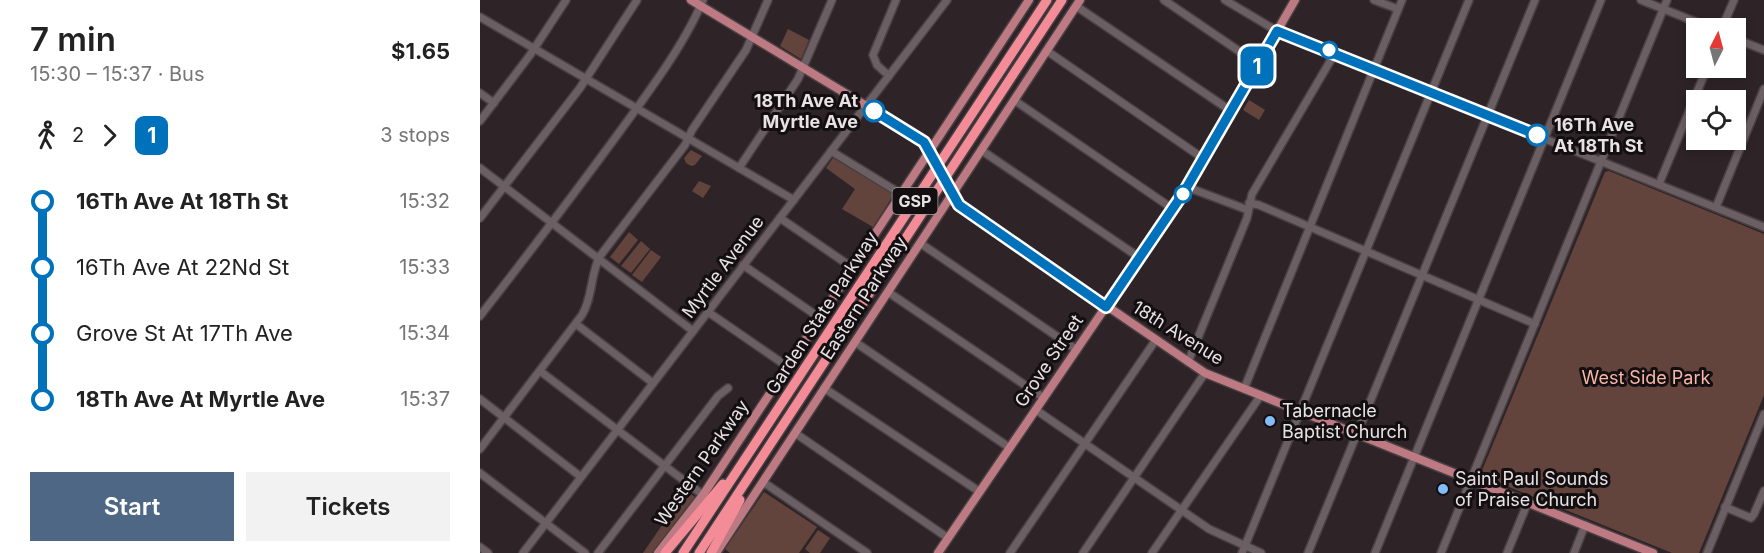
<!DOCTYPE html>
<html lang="en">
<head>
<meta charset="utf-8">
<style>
  :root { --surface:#fff; --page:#f2f2f2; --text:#222; --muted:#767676; --accent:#4e6784 }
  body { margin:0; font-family:Inter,sans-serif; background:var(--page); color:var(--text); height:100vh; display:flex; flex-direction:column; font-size:22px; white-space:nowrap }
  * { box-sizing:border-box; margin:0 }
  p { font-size:20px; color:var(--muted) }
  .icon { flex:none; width:33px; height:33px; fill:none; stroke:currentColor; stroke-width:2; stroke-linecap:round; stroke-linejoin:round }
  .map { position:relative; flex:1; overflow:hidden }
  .details { display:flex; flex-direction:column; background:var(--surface); width:480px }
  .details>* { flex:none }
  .badge { padding:0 12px; border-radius:9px; font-size:21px; line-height:39px }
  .needle { width:39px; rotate:6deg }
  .tools { position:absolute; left:1206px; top:18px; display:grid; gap:12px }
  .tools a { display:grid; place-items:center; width:60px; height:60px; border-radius:0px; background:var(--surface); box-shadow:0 3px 9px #0003; font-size:30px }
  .map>.badge { position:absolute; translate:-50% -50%; box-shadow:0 0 0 3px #fff }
  .legs { display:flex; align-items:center; gap:9px; height:66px; padding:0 30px; font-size:20px }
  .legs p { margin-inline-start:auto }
  .overview { display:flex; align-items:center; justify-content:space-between; height:102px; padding:0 30px }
  h1 { font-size:33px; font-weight:600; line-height:45px }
  .cta { display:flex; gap:12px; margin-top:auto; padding:12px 30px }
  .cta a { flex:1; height:69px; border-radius:0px; background:var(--accent); color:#fff; font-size:24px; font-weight:600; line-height:69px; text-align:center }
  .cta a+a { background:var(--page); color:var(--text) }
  ul { padding:0 30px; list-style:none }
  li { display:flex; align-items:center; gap:21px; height:66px; font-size:22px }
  li i { display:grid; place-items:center; width:9px; height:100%; margin:0 8px; background:currentColor }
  li i::after { content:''; width:15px; height:15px; margin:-8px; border:4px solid; border-radius:50%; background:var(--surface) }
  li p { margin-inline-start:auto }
  li:first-child i { background:linear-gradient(#0000 50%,currentColor 0) }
  li:last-child i { background:linear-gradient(currentColor 50%,#0000 0) }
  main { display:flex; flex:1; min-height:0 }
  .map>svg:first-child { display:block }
</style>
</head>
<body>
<main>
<section class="details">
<div class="overview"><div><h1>7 min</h1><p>15:30 – 15:37 · Bus</p></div><b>$1.65</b></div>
<div class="legs"><svg class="icon" aria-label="walk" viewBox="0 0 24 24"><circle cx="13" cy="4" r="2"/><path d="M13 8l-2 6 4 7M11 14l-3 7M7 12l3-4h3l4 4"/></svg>2<svg class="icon" aria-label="forward" viewBox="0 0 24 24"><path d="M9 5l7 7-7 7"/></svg><b class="badge" style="background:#0072bc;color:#fff">1</b><p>3 stops</p></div>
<ul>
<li><i style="color:#0072bc"></i><b>16Th Ave At 18Th St</b><p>15:32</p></li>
<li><i style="color:#0072bc"></i><span>16Th Ave At 22Nd St</span><p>15:33</p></li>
<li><i style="color:#0072bc"></i><span>Grove St At 17Th Ave</span><p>15:34</p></li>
<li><i style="color:#0072bc"></i><b>18Th Ave At Myrtle Ave</b><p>15:37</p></li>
</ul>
<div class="cta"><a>Start</a><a>Tickets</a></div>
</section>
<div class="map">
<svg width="1284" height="553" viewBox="0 0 1284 553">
  <rect width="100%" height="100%" fill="#2e2427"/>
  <g fill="#62443d">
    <polygon points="308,29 329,40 321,59 300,46"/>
    <polygon points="769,100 785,110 779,120 763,110"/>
    <polygon points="211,150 222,156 215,165 211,166 206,163 204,158"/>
    <polygon points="353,158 414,194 393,227 362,209 375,189 346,168"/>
    <polygon points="1129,171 1284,234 1284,395 1219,553 1192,553 1002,476 1001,473 1125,172"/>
    <polygon points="219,181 231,186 223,198 212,191"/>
    <polygon points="149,232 158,240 139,264 130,257"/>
    <polygon points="161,241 170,249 151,273 141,266"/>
    <polygon points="171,250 181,257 162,282 152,275"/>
    <polygon points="206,490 217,499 172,553 163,553"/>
    <polygon points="284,492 337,527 319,553 250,553 245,549"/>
    <polygon points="338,530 350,538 340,553 330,553 325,549"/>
  </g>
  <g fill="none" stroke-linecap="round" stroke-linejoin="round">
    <defs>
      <g id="minor">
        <polyline points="684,0 778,64"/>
        <polyline points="745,0 797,31 1284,227"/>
        <polyline points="894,0 918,9"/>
        <polyline points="1161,0 1231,28"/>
        <polyline points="596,6 751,111"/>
        <polyline points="0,17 314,200"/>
        <polyline points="1242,28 1254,0"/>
        <polyline points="1256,39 1284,50"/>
        <polyline points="567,51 724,159"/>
        <polyline points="409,76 397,65 393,55 416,0"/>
        <polyline points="0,93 14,103"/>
        <polyline points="534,100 693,209"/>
        <polyline points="0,121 50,55 86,0"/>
        <polyline points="501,150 660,258"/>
        <polyline points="351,151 421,194"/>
        <polyline points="0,168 213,331"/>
        <polyline points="259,168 318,79 352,0"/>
        <polyline points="1179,184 1227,68"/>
        <polyline points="707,187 768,210"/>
        <polyline points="769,203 779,205 1055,324"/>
        <polyline points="1236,207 1284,89"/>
        <polyline points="0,218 100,88 157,0"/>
        <polyline points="300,218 373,268"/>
        <polyline points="440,243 597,350"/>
        <polyline points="263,265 340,318"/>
        <polyline points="408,292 564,398"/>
        <polyline points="228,312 308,367"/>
        <path d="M0,316C46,257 91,198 135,138C165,97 204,46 223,0"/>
        <polyline points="96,324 173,383"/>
        <polyline points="375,342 530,448"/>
        <polyline points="708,362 767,218 772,194 855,53"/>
        <polyline points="60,371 223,495"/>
        <polyline points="344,388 500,492"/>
        <polyline points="764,389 922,0"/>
        <polyline points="0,399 101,477"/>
        <polyline points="556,410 729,529 781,553"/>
        <polyline points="315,433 468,538"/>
        <path d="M0,449L102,315C113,297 110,275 120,256L205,145L212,130L266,50L288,0"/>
        <polyline points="0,473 105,553"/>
        <polyline points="283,482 387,553"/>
        <polyline points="1245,507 1271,518 1274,514 1284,491"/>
        <polyline points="0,547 8,553"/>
        <polyline points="43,553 467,0"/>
        <polyline points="118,553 238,396 248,388"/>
        <polyline points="530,553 675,341"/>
        <polyline points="603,553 725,373"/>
        <polyline points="672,553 781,395"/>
        <polyline points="762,553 989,0"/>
        <polyline points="828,553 1055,0"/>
        <polyline points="895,553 1121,0"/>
        <polyline points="961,553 1187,0"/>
        <polyline points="1027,553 1048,502"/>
        <polyline points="1094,553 1105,525"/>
        <polyline points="1227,553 1284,414"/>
      </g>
      <g id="major">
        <polyline points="211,0 441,139 451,154"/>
        <polyline points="469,189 479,205 725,373 1173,553"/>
        <polyline points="178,553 223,495 549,0"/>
        <polyline points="236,553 600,0"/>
        <polyline points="458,553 704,192 815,0"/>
      </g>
      <g id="highway">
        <polyline points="185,553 243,484"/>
        <polyline points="203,553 567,0"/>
        <polyline points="219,553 582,0"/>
        <polyline points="231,553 260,500"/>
      </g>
    </defs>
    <use href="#minor" stroke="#494043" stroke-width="10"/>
    <use href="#major" stroke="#494043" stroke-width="11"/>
    <use href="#highway" stroke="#494043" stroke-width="12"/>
    <use href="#minor" stroke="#6b5f64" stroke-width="7"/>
    <use href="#major" stroke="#bd7a83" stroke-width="8"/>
    <use href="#highway" stroke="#f48c98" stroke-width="9"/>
    <defs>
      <polyline id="major-bridge" points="452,157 469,189"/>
    </defs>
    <use href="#major-bridge" stroke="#494043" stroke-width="11" stroke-linecap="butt"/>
    <use href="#major-bridge" stroke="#bd7a83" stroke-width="8"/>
  </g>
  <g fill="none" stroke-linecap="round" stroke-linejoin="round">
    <defs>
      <polyline id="line-1" points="394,111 444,142 479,205 626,307 704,192 797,31 1057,135"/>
    </defs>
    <use href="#line-1" stroke="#fff" stroke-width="14"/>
    <use href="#line-1" stroke="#0072bc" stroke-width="9"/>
  </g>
  <g fill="#fff" stroke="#0072bc" stroke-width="3">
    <circle cx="849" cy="50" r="8"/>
    <circle cx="394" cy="111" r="10"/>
    <circle cx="1057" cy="135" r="10"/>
    <circle cx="703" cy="194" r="8"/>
  </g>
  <g fill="#84bcfb" stroke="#130e10" stroke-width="2">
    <circle cx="790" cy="421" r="6"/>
    <circle cx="963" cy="489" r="6"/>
  </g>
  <g text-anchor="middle" stroke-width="6" stroke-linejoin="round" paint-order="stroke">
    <rect fill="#130e10" stroke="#a9a2a5" stroke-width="1.5" x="412.5" y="188" width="45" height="26" rx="4.5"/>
    <g font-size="16" font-weight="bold" fill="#e9e2e5">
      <text x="435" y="207">GSP</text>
    </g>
    <g font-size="18" font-weight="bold" fill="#e9e2e5" stroke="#130e10" text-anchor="end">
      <text x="378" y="107">18Th Ave At<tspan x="378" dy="21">Myrtle Ave</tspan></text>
      <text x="1074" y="131" text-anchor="start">16Th Ave<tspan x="1074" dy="21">At 18Th St</tspan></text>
    </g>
    <g font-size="18" fill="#e9e2e5" stroke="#130e10">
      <text transform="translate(243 267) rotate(-53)" y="6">Myrtle Avenue</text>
      <text transform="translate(384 298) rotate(-57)" y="6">Eastern Parkway</text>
      <text transform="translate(342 313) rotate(-57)" y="6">Garden State Parkway</text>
      <text transform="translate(698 333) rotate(32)" y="6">18th Avenue</text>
      <text transform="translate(569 361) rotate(-56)" y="6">Grove Street</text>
      <text transform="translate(222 463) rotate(-55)" y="6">Western Parkway</text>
    </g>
    <g font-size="18" fill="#f9b7a8" stroke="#130e10">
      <text x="1166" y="384">West Side Park</text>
    </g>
    <g font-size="18" fill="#e9e2e5" stroke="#130e10" text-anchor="start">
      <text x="802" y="417">Tabernacle<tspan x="802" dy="21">Baptist Church</tspan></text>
      <text x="975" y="485">Saint Paul Sounds<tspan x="975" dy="21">of Praise Church</tspan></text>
    </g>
  </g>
</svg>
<div class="tools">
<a><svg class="needle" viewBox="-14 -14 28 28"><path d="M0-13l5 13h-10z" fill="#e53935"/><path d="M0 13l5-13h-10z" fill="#767676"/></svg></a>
<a><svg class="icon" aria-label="locate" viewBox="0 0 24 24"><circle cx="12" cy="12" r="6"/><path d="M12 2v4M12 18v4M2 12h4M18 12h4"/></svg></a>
</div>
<b class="badge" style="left:777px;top:66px;background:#0072bc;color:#fff">1</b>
</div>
</main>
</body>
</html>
